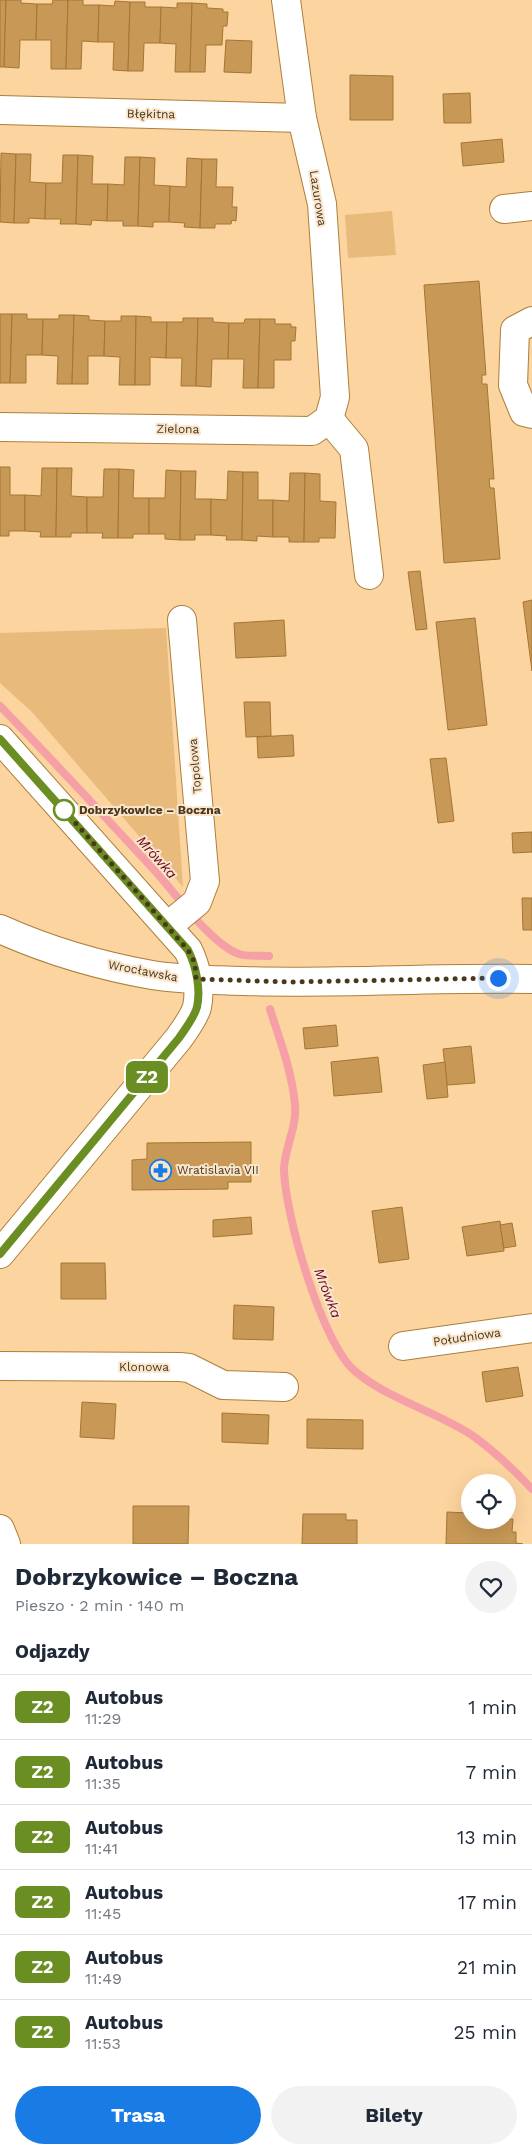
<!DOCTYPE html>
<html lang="pl">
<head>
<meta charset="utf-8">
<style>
  :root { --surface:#fff; --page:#f2f2f3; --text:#1f2937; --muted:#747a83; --line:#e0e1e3; --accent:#197be4 }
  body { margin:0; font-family:"Work Sans",sans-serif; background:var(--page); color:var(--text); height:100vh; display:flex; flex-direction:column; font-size:19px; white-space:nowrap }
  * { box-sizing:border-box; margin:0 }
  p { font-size:16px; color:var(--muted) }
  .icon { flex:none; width:28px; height:28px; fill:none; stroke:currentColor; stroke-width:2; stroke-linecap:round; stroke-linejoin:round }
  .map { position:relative; height:1544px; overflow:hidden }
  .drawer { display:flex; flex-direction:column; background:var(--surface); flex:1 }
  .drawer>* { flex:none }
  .badge { padding:0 10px; border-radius:8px; font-size:18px; line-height:32px }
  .buttons { position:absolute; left:461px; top:1474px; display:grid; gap:10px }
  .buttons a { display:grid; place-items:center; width:55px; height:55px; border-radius:50%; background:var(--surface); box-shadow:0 5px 20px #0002; font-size:25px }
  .you { position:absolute; width:25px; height:25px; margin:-12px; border:4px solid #fff; border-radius:50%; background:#1a73e8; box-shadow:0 0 0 8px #1a73e833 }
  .map>.badge { position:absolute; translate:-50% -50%; box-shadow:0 0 0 2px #fff }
  h2 { padding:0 15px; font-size:19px; line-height:45px }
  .round { display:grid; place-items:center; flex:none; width:52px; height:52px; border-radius:26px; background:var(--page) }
  .overview { display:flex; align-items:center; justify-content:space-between; height:85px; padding:0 15px }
  h1 { font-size:24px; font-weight:700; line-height:38px }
  .button { display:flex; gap:10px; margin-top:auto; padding:10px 15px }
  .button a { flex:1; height:58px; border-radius:30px; background:var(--accent); color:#fff; font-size:20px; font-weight:700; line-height:58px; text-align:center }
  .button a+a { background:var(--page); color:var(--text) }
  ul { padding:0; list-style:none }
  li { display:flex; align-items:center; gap:15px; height:65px; padding:0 15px; border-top:1px solid var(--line) }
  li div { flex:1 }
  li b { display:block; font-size:19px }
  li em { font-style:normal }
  li .badge { min-width:55px; font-weight:700; text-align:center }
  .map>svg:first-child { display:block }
</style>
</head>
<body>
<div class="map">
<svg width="532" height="1544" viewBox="0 0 532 1544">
  <rect width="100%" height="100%" fill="#fcd49f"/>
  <g fill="#e8ba7b">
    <polygon points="392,211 396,255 348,258 345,215"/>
    <polygon points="166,628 183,887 32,712 0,683 0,633"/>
  </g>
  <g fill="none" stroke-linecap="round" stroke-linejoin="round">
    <g stroke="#f5a0a6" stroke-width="8">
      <path d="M0,706C53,760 104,816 156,872C176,894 211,944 239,954C247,957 260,955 269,956"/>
      <path d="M270,1009C280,1041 292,1071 295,1105C297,1127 285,1147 284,1168C284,1212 322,1345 356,1372C391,1401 439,1412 476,1438C496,1453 515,1471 532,1489"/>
    </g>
  </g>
  <g fill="#c89956" stroke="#a47632">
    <polygon points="0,0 6,0 4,67 0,67"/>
    <polygon points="6,0 21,0 21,3 37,4 36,40 20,40 19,68 4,67"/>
    <polygon points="53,0 68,0 66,69 51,69 51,40 36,40 37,4 52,4"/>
    <polygon points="68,0 83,0 83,5 99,5 98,42 82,41 81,69 66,69"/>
    <polygon points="115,1 130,2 128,71 113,70 114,42 98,42 99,5 114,6"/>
    <polygon points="130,2 145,2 145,7 161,7 160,43 144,43 143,71 128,71"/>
    <polygon points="177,3 192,3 190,72 175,72 176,44 160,43 161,7 177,8"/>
    <polygon points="192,3 207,4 207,8 223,9 223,12 228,12 227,26 223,26 222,45 206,45 205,72 190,72"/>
    <polygon points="226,40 252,41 251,73 224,72"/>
    <polygon points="350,75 393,76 393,120 350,120"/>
    <polygon points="470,93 471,123 444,123 443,94"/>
    <polygon points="502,139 504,162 463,166 461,143"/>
    <polygon points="1,153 16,154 14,223 0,222"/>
    <polygon points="16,154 31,154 30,182 46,183 45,219 29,218 29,223 14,223"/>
    <polygon points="63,155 78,155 76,224 60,224 61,219 45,219 46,183 62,183"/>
    <polygon points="78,155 93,156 92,184 108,184 107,221 92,220 91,225 76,224"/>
    <polygon points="125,157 140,157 138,226 123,226 123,221 107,221 108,184 124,185"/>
    <polygon points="140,157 155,158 154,185 170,186 169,222 153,222 153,227 138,226"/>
    <polygon points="187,158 202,159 200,228 184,227 185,223 169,222 170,186 186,187"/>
    <polygon points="202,159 217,159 216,187 233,187 232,207 237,207 236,221 232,220 231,224 215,224 215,228 200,228"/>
    <polygon points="479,281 486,375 482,375 482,384 487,384 494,479 489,479 490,488 494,488 500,559 444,563 424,285"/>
    <polygon points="0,314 12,314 10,383 0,383"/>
    <polygon points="12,314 27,314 27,319 43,319 42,355 26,355 26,383 10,383"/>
    <polygon points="59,315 74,315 72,384 57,384 58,356 42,355 43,319 59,319"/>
    <polygon points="74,315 89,316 89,320 105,321 104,356 88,356 88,384 72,384"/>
    <polygon points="121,316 136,316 135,385 119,385 120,357 104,356 105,321 121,321"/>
    <polygon points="136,316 151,317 151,322 167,322 166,358 150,357 150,385 135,385"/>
    <polygon points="183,318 198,318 196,386 181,386 182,358 166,358 167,322 183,322"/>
    <polygon points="198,318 213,318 213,322 229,323 228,359 212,359 211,387 196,386"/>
    <polygon points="245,319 260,319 258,388 243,388 244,359 228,359 229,323 244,323"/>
    <polygon points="260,319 275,319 275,324 291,324 291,327 296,327 295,341 291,341 291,360 274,360 274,388 258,388"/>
    <polygon points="0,467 10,467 10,495 25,495 25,531 9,531 9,536 0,536"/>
    <polygon points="42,468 57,468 56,537 40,537 41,532 25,531 25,495 41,496"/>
    <polygon points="57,468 72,468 71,496 87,497 87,533 71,533 71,537 56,537"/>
    <polygon points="104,469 119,469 118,538 102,538 103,533 87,533 87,497 103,497"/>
    <polygon points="119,469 134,470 133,498 149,498 149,534 133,534 133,538 118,538"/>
    <polygon points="166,470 181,471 180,540 165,539 165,534 149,534 149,498 165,498"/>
    <polygon points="181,471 196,471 195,499 211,499 211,535 195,535 195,540 180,540"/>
    <polygon points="228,471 243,472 242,540 226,540 227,536 211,535 211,499 227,500"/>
    <polygon points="243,472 258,472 258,500 273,500 273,537 257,536 257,541 242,540"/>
    <polygon points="290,473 305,473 304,542 289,542 289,537 273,537 273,500 289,501"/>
    <polygon points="305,473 320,474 320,501 336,502 335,538 319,538 319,542 304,542"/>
    <polygon points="420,571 427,629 416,630 408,572"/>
    <polygon points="532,600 532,671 523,602"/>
    <polygon points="475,618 487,725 448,730 436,622"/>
    <polygon points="284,620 286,656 236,658 234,623"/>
    <polygon points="244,702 270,702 271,736 246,737"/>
    <polygon points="293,735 294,756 258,758 257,737"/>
    <polygon points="446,758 454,821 438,823 430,759"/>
    <polygon points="532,832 532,852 513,853 512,833"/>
    <polygon points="522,898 532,898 532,930 523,930"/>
    <polygon points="336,1025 338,1046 305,1049 303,1028"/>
    <polygon points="471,1046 475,1083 447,1085 443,1049"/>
    <polygon points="378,1057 382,1092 334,1096 331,1062"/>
    <polygon points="445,1062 448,1097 427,1099 423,1065"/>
    <polygon points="251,1142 251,1182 228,1182 228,1189 132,1190 132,1160 147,1159 147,1143"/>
    <polygon points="402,1207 409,1259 379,1263 372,1211"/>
    <polygon points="251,1217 252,1234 213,1237 213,1220"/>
    <polygon points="500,1221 504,1251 467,1256 462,1227"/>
    <polygon points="512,1223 516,1246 504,1248 500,1225"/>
    <polygon points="61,1263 105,1263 106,1299 61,1299"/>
    <polygon points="234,1305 274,1307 273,1340 233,1339"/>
    <polygon points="518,1367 523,1396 486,1402 482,1372"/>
    <polygon points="82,1402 116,1404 114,1439 80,1437"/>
    <polygon points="222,1413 269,1415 268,1444 222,1442"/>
    <polygon points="307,1419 363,1420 363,1449 307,1448"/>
    <polygon points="133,1506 189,1506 188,1544 133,1544"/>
    <polygon points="447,1512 470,1513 470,1520 513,1519 512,1532 516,1532 516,1543 523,1544 446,1544"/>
    <polygon points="303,1514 346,1514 346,1520 357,1520 357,1544 302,1544"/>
  </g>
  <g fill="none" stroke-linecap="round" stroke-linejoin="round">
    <defs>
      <g id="minor">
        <polyline points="0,110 302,118"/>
        <polyline points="504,209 532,206"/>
        <polyline points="532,321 515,330 513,385 524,412 532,414"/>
        <polyline points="329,419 354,449 369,575"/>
        <polyline points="0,427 312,431 329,419 335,397 322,204 302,118 286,0"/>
        <path d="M0,739L188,950C196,966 201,989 197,1007C194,1018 185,1029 179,1038L0,1254"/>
        <polyline points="168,926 197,902 205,881 182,620"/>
        <path d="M0,929C47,950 101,966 152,975C182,980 213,980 243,981C340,984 436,977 532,979"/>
        <polyline points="403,1346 532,1328"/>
        <polyline points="0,1366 180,1367 189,1368 223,1385 284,1387"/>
        <polyline points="0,1529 6,1544"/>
      </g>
    </defs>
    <use href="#minor" stroke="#ac7f3b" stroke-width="30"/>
    <use href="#minor" stroke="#fff" stroke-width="28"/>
  </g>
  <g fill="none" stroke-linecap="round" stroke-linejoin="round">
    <defs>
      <path id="line" d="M0,739L188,950C196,966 201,989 197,1007C194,1018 185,1029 179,1038L0,1254"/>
    </defs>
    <use href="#line" stroke="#fff" stroke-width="11"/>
    <use href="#line" stroke="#6b8e23" stroke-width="8"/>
    <polyline stroke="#4b371b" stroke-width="5" stroke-dasharray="0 9" points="64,810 188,950 195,963 196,979 291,982 498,978"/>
  </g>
  <defs>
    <symbol id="pharmacy-ring" viewBox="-11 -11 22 22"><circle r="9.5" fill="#f9e5cb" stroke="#197be4" stroke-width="1.5"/><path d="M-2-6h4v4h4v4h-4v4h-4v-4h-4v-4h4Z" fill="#197be4"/></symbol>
  </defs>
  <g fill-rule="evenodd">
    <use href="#pharmacy-ring" x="148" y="1158" width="25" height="25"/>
  </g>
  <circle fill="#fff" stroke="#6b8e23" stroke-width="2.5" cx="64" cy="810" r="10"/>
  <g text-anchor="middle" stroke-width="4" stroke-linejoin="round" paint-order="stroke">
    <g font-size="12" fill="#4b371b" stroke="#f9e5cb">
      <text transform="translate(151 114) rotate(1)" y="4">Błękitna</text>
      <text transform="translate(318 198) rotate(81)" y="4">Lazurowa</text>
      <text transform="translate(178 429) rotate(1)" y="4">Zielona</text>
      <text transform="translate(195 766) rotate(-95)" y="4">Topolowa</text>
      <text transform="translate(143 971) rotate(11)" y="4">Wrocławska</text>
      <text transform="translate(467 1337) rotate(-8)" y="4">Południowa</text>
      <text x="144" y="1371">Klonowa</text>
    </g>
    <g font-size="12" font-weight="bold" fill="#4b371b" stroke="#f9e5cb" text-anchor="start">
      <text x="79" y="814">Dobrzykowice – Boczna</text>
    </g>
    <g font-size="12" fill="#4b371b" stroke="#f9e5cb" text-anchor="start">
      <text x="177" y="1174">Wratislavia VII</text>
    </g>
    <g font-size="14" font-style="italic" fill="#6d0622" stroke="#f9e5cb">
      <text transform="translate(157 857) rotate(48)" y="5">Mrówka</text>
      <text transform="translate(328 1293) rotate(69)" y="5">Mrówka</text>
    </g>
  </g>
</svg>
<div class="buttons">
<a><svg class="icon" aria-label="locate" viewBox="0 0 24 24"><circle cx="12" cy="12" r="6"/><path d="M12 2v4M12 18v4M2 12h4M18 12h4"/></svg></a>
</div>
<div class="you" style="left:498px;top:978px"></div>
<b class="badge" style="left:147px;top:1077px;background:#6b8e23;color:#fff">Z2</b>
</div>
<section class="drawer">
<div class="overview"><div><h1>Dobrzykowice – Boczna</h1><p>Pieszo · 2 min · 140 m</p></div><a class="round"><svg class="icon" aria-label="heart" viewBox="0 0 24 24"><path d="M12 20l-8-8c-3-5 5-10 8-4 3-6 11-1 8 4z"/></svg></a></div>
<h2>Odjazdy</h2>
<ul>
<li><span class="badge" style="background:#6b8e23;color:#fff">Z2</span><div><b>Autobus</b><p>11:29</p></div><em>1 min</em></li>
<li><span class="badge" style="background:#6b8e23;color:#fff">Z2</span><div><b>Autobus</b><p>11:35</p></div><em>7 min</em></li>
<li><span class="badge" style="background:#6b8e23;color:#fff">Z2</span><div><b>Autobus</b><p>11:41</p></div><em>13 min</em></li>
<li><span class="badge" style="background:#6b8e23;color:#fff">Z2</span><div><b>Autobus</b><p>11:45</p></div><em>17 min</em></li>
<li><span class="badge" style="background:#6b8e23;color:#fff">Z2</span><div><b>Autobus</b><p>11:49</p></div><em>21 min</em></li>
<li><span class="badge" style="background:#6b8e23;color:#fff">Z2</span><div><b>Autobus</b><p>11:53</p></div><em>25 min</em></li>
</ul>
<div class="button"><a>Trasa</a><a>Bilety</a></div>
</section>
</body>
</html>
